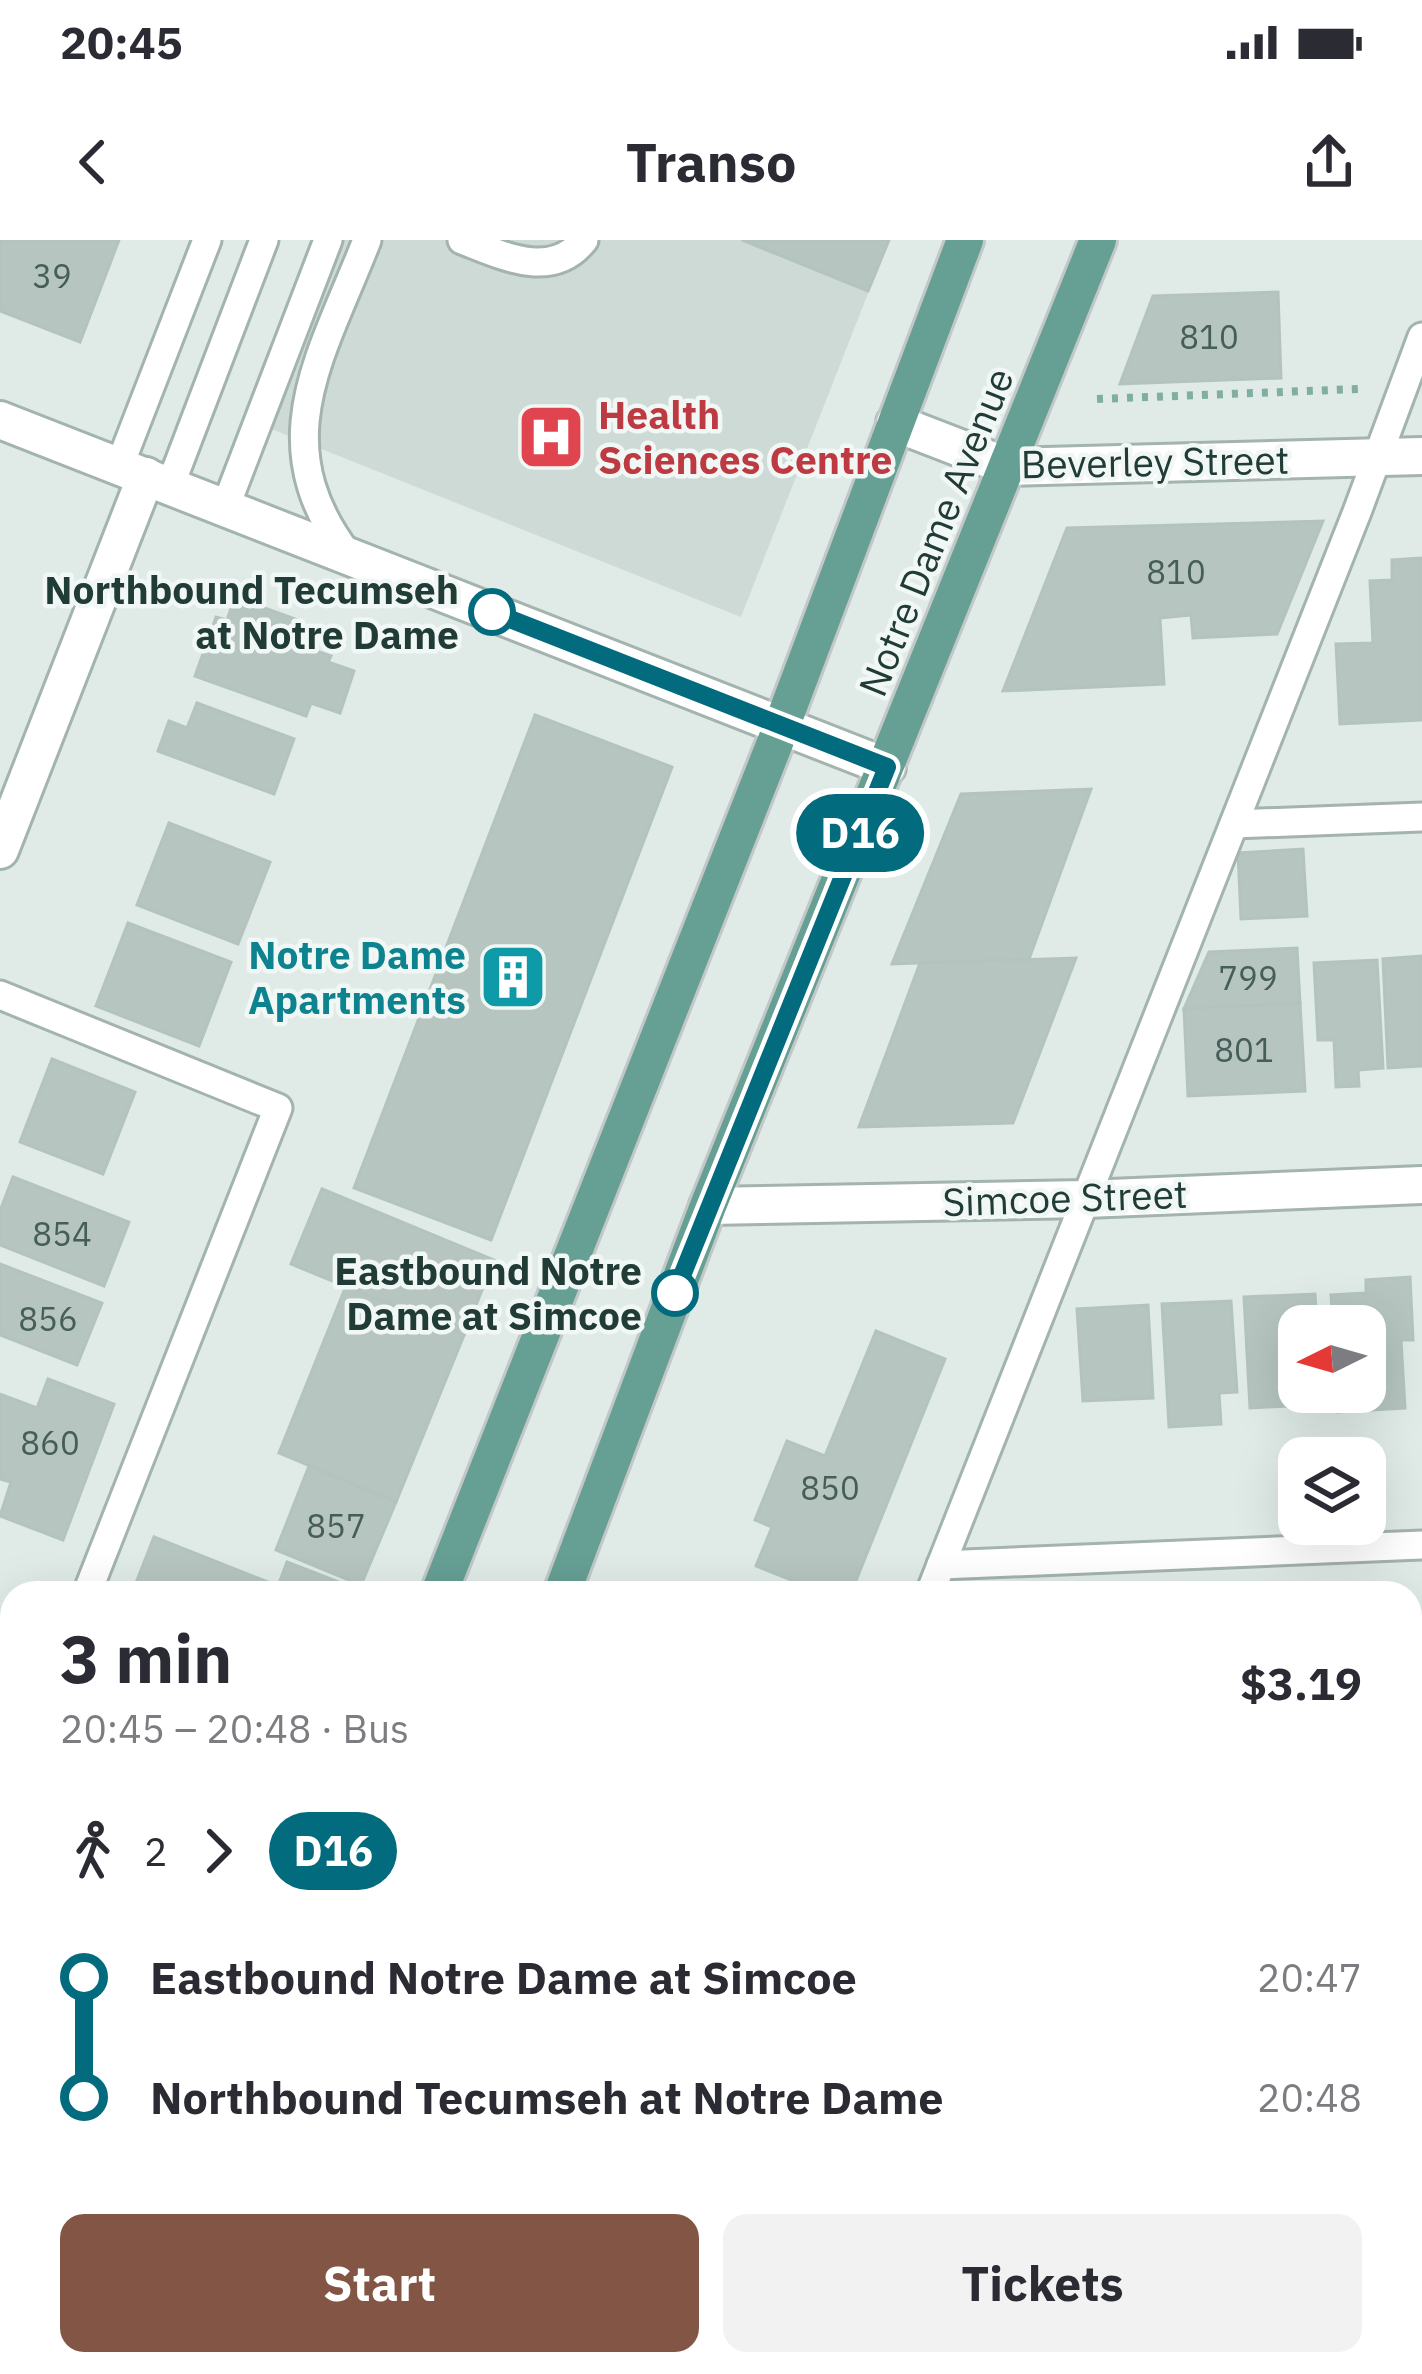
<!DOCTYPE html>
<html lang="en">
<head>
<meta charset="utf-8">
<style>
  :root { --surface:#fff; --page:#f2f2f3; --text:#2b2b33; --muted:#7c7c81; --accent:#835545 }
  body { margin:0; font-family:"IBM Plex Sans",sans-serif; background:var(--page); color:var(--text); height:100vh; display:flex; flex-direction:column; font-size:45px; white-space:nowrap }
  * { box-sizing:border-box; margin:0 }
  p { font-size:39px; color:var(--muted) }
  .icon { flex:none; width:66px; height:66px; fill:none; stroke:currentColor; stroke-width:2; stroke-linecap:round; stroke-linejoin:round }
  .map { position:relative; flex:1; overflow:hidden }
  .panel { position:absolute; left:0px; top:1341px; width:1422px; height:795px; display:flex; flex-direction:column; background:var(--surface); border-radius:36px 36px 0 0; box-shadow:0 12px 48px #0002 }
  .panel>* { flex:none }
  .badge { padding:0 24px; border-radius:39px; font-size:42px; line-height:78px }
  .needle { width:78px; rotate:265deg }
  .tools { position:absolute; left:1278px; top:1065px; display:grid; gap:24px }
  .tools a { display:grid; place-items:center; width:108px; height:108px; border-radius:24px; background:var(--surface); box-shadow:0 12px 48px #0002; font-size:60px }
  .map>.badge { position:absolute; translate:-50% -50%; box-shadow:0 0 0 6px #fff }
  .legs { display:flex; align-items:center; gap:18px; height:132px; padding:0 60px; font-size:39px }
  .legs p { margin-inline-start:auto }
  .summary { display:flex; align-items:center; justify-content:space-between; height:204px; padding:0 60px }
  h1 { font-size:66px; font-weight:700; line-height:90px }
  .primary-button { display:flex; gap:24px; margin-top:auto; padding:24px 60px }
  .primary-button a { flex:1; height:138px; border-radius:24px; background:var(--accent); color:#fff; font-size:48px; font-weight:700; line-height:138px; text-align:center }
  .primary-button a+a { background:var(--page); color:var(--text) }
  ul { padding:0 60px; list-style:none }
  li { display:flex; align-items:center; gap:42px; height:120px; font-size:45px }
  li i { display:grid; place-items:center; width:18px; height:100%; margin:0 15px; background:currentColor }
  li i::after { content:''; width:30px; height:30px; margin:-15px; border:9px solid; border-radius:50%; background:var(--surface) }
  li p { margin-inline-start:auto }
  li:first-child i { background:linear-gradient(#0000 50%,currentColor 0) }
  li:last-child i { background:linear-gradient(currentColor 50%,#0000 0) }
  .status { display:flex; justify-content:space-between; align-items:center; height:84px; padding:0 60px; background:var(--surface); direction:ltr }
  .status svg { height:33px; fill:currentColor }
  header { display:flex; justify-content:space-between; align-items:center; height:156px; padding:0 60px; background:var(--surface); font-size:54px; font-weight:700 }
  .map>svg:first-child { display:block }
</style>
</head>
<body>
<div class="status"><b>20:45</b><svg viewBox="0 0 49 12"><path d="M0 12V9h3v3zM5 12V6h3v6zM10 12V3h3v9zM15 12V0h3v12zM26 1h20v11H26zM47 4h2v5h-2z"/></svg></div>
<header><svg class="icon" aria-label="back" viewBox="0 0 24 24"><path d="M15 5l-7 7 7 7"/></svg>Transo<svg class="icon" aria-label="share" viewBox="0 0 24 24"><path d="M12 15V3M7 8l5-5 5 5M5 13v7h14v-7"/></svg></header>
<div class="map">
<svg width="1422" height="2134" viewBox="0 0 1422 2134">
  <rect width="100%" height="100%" fill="#e0ebe7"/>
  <polygon fill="#cedad6" points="318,0 889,0 741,377 249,180"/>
  <g fill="#b6c5c0" stroke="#b3c4be" stroke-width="3">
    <polygon points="0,0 119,0 80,102 0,71"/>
    <polygon points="742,0 889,0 868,51"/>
    <polygon points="1278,52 1281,138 1120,144 1153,56"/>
    <polygon points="1323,281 1277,394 1193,398 1191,375 1160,378 1164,444 1003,451 1067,288"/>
    <polygon points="1422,318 1422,480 1340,484 1336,404 1373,403 1370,341 1392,340 1392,320"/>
    <polygon points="235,357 303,382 295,404 331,416 328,422 354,431 340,473 311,463 306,476 195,436 216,377 227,380"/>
    <polygon points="197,463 294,499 274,554 158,511 169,481 187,488"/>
    <polygon points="535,475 672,527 491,1000 354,948"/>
    <polygon points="1091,549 1029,719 892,724 961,554"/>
    <polygon points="169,583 270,622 238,704 137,665"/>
    <polygon points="1303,609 1307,676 1241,679 1238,613"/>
    <polygon points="128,683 231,722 199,806 96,766"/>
    <polygon points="1297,708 1300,763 1184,769 1209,712"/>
    <polygon points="1422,716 1422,826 1388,828 1383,719"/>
    <polygon points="1076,718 1013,883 859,887 920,723"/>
    <polygon points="1377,720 1383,828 1358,830 1359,846 1336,847 1334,800 1318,800 1314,723"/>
    <polygon points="1300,763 1305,851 1188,856 1184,769"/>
    <polygon points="52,819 135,852 103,934 20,902"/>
    <polygon points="13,937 129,982 104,1046 0,1005 0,971"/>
    <polygon points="322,949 494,1020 464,1095 291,1024"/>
    <polygon points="0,1024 102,1063 77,1125 0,1095"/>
    <polygon points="1410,1037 1413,1100 1401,1100 1405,1168 1338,1172 1337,1152 1365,1152 1365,1086 1333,1086 1331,1055 1366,1053 1366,1040"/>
    <polygon points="346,1046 464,1095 396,1262 279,1213"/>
    <polygon points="1315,1054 1317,1086 1299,1086 1299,1152 1321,1152 1321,1164 1250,1168 1244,1057"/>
    <polygon points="1231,1061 1237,1152 1219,1153 1221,1184 1169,1187 1162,1064"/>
    <polygon points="1148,1065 1153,1158 1083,1161 1077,1069"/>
    <polygon points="876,1091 945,1119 851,1353 824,1353 756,1326 772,1287 755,1280 787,1201 825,1216"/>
    <polygon points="48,1139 114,1164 63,1300 0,1276 11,1242 0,1239 0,1154 37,1168"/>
    <polygon points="309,1226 396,1262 361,1345 276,1310"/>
    <polygon points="154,1297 278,1346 287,1322 359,1350 358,1353 132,1353"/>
    <polygon points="1410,1429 1416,1429 1419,1540 1410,1540"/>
    <polygon points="6,1774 12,1777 12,1918 0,1914 0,1791"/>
    <polygon points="1422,1825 1422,1941 1410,1941 1410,1826"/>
    <polygon points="0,1914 12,1918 12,2056 0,2051"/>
    <polygon points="0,2059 12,2063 12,2092 0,2124"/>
    <polygon points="348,2124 470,2124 470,2134 344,2134"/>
  </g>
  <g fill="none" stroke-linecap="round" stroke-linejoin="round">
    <defs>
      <g id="lane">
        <path d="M462,0C501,15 552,41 584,0"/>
        <polyline points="119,227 207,0"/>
        <polyline points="170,246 264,0"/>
        <polyline points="225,268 328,0"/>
        <path d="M348,315C262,202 322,116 367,0"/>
        <polyline points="1234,584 1422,577"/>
        <polyline points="0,755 278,868 87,1353"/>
        <polyline points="941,1325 1422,1305"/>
        <polyline points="930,1353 1357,272 1422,97"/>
        <polyline points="0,1574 12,1544"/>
        <polyline points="1410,2057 1422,2056"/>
        <polyline points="624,2134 628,2124"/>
      </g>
      <g id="street">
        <polyline points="0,180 887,527"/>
        <polyline points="895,183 1009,227 1422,216"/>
        <polyline points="0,610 146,236"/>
        <polyline points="708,966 1086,959 1422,945"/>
        <polyline points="1410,1666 1422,1665"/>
      </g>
      <g id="primary">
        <polyline points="439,1353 782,485 965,0"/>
        <polyline points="562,1353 708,966 1098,0"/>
        <polyline points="141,2134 145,2124"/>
        <polyline points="261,2134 265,2124"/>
      </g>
    </defs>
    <use href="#lane" stroke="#a3b3ae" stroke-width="33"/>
    <use href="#street" stroke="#a3b3ae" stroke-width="42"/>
    <use href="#primary" stroke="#c1c8c7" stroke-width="42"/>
    <polyline stroke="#81aea3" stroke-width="8" stroke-dasharray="6 9" stroke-linecap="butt" points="1097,159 1359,149"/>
    <use href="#lane" stroke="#fff" stroke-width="27"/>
    <use href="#street" stroke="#fff" stroke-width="36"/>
    <use href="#primary" stroke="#669f94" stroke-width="36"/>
  </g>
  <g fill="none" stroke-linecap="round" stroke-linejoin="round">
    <defs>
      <polyline id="line-1" points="492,372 887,527 675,1053"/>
    </defs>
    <use href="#line-1" stroke="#fff" stroke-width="27"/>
    <use href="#line-1" stroke="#026c7e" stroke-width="18"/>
  </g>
  <defs>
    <symbol id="hospital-square" viewBox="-11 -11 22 22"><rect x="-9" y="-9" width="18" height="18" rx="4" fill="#e0444e" stroke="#f1f7f4"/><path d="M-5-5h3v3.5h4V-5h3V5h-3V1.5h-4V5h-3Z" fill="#fff"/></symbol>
    <symbol id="building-square" viewBox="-11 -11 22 22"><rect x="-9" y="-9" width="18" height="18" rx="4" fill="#0f9aa8" stroke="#f1f7f4"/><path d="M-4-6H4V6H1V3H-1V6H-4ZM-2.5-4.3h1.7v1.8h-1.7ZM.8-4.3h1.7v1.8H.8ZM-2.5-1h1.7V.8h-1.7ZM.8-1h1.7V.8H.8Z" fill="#fff"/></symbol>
  </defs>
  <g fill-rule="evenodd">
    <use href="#hospital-square" x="513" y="159" width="76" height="76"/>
    <use href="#building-square" x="475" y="699" width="76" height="76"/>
  </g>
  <g fill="#fff" stroke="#026c7e" stroke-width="6">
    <circle cx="492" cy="372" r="21"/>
    <circle cx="675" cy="1053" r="21"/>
  </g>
  <g text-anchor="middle" stroke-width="9" stroke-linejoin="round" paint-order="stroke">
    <g font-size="33" fill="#465e58">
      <text x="52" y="48">39</text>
      <text x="1209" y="109">810</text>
      <text x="1176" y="344">810</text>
      <text x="1248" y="750">799</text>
      <text x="1244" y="822">801</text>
      <text x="62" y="1006">854</text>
      <text x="48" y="1091">856</text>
      <text x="50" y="1215">860</text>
      <text x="830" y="1260">850</text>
      <text x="336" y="1298">857</text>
    </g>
    <g font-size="39" font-weight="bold" fill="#be3a42" stroke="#f1f7f4" text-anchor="start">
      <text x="598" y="189">Health<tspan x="598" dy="45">Sciences Centre</tspan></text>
    </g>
    <g font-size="39" fill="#213b36" stroke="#f1f7f4">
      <text transform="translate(1155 222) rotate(-1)" y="14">Beverley Street</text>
      <text transform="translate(936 292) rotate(-68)" y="14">Notre Dame Avenue</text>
      <text transform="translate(1065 958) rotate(-2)" y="14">Simcoe Street</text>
    </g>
    <g font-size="39" font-weight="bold" fill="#213b36" stroke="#f1f7f4" text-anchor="end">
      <text x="459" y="364">Northbound Tecumseh<tspan x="459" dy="45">at Notre Dame</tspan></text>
      <text x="642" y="1045">Eastbound Notre<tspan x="642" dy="45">Dame at Simcoe</tspan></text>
    </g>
    <g font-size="39" font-weight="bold" fill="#0d838f" stroke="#f1f7f4" text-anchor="end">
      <text x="466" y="729">Notre Dame<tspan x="466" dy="45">Apartments</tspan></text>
    </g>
  </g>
</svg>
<div class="tools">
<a><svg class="needle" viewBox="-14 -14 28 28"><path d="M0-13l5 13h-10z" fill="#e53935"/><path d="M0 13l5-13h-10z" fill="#7c7c81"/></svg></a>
<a><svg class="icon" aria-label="layers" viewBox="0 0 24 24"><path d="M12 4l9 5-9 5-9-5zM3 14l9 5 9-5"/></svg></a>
</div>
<b class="badge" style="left:860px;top:593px;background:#026c7e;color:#fff">D16</b>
<section class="panel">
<div class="summary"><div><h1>3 min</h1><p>20:45 – 20:48 · Bus</p></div><b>$3.19</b></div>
<div class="legs"><svg class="icon" aria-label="walk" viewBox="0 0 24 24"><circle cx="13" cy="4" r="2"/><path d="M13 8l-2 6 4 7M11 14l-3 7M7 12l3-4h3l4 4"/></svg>2<svg class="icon" aria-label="forward" viewBox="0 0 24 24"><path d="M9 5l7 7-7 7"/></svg><b class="badge" style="background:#026c7e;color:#fff">D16</b></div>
<ul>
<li><i style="color:#026c7e"></i><b>Eastbound Notre Dame at Simcoe</b><p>20:47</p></li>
<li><i style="color:#026c7e"></i><b>Northbound Tecumseh at Notre Dame</b><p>20:48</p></li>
</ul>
<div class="primary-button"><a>Start</a><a>Tickets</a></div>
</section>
</div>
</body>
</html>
